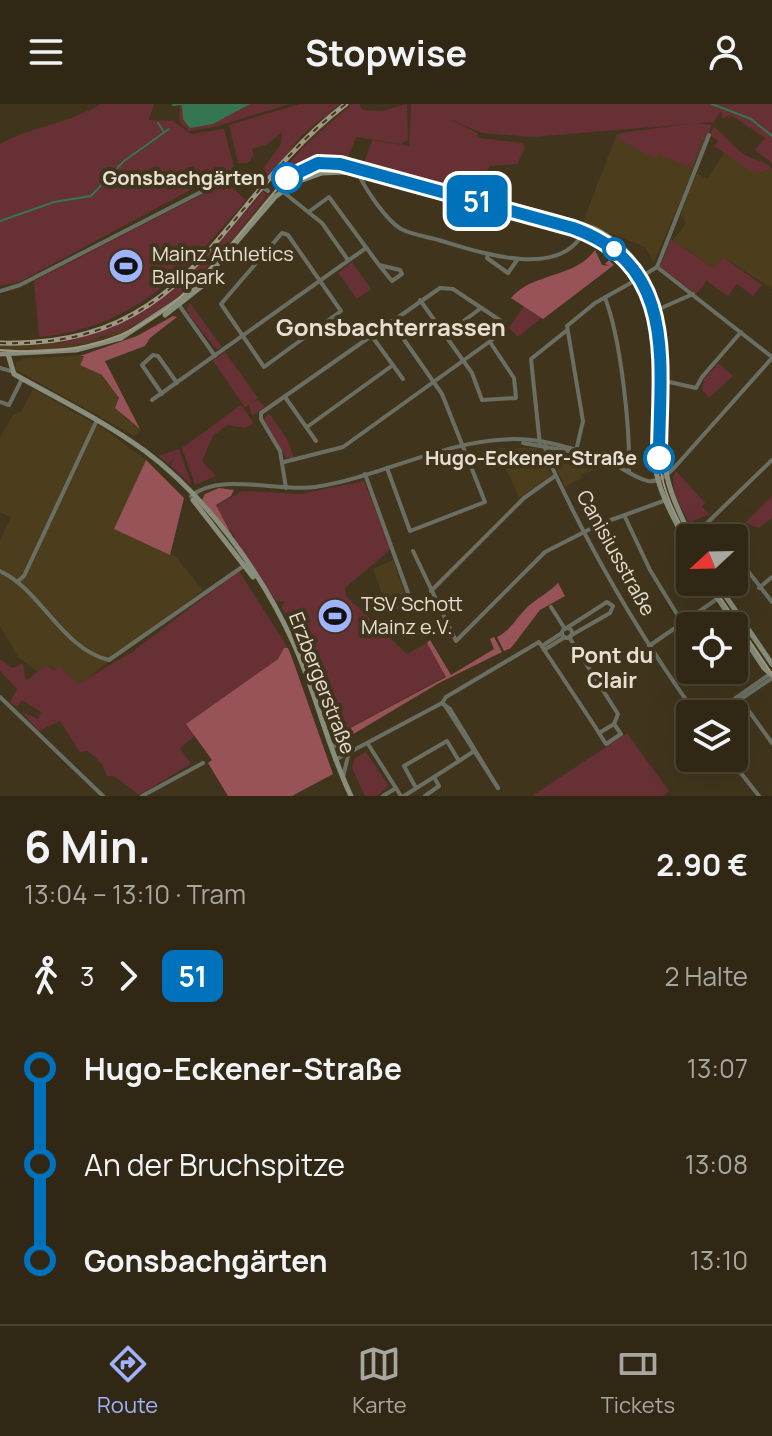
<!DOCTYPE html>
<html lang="de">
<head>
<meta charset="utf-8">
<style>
  :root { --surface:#302815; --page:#38301e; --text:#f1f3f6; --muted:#a8a6a0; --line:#4b4434; --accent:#a0b3fd }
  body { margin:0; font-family:Manrope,sans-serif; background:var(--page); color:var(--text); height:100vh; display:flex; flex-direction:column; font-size:30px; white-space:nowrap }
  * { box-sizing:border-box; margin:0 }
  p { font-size:26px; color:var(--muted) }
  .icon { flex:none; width:44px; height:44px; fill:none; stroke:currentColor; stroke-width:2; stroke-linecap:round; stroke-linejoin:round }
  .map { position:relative; height:692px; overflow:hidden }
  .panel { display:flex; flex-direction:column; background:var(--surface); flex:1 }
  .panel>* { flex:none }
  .badge { padding:0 16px; border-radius:12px; font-size:28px; line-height:52px }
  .needle { width:52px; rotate:248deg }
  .tools { position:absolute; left:676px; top:420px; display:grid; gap:16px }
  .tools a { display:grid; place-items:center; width:72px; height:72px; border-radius:8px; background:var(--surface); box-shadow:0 8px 32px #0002,0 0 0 2px var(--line); font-size:40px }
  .map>.badge { position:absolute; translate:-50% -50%; box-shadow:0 0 0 4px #fff }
  .legs { display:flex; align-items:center; gap:12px; height:88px; padding:0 24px; font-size:26px }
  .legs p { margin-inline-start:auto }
  .headline { display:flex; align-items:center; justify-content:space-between; height:136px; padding:0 24px }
  h1 { font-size:44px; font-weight:700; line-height:60px }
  ul { padding:0 24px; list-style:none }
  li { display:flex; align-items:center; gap:28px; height:96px; font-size:30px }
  li i { display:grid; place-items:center; width:12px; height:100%; margin:0 10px; background:currentColor }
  li i::after { content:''; width:20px; height:20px; margin:-10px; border:6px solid; border-radius:50%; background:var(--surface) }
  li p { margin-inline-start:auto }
  li:first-child i { background:linear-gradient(#0000 50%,currentColor 0) }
  li:last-child i { background:linear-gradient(currentColor 50%,#0000 0) }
  header { display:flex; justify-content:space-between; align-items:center; height:104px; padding:0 24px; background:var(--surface); font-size:36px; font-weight:700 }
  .tabs { display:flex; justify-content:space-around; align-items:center; height:112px; border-top:2px solid var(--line); background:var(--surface); font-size:22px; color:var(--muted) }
  .tabs a { display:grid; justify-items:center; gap:4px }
  .tabs .on { color:var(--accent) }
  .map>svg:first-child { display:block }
</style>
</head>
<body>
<header><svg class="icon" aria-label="menu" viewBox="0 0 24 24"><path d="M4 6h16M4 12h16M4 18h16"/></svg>Stopwise<svg class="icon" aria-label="person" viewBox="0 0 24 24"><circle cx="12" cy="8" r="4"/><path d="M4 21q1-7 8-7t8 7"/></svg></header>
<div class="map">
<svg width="772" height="692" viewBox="0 0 772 692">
  <rect width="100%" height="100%" fill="#40351c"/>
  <g fill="#4c3e1d">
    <polygon points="341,0 349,0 285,59 205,157 183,178 133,213 51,242 102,234 162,203 201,173 269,90 273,93 204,176 138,223 117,233 78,244 0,247 0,236 40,236 77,231 109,220 160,192 203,153 286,52"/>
    <polygon points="676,22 706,36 654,158 645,143 583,118 617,30"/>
    <polygon points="724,49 730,49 756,70 772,65 772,185 723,153 713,164 673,136 686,119 681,110 696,69 707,75"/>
    <polygon points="334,56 363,62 482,96 475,98 366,69 333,65 337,62 332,61 308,64 276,82 300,61"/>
    <polygon points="494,99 596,128 623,147 646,177 661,218 663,370 658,370 656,364 659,230 645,188 627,160 583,129 495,103"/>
    <polygon points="84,251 80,261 102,271 119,294 124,313 140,325 135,332 16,266 16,259 23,255"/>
    <polygon points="33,285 104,325 146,356 115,425 176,453 203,486 78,581 68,570 46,561 38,568 18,553 0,522 0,471 3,466 0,464 0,437 11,413 0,408 0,334 12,312 22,307"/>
    <polygon points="497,344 537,344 551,371 519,394"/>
    <polygon points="553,348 598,361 597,365 581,370 582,374 565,383 550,351"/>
    <polygon points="393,456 408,498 398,501 383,492 373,465"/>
  </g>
  <g fill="#663034">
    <path d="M101,0H154L149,16L173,17L191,30L224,25L235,66L198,82L21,177L0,182V40C33,22 67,20 101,0Z"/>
    <polygon points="180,0 289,0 215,23 189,27 179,17"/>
    <polygon points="300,0 340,0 302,31 268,74 264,63 281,40 282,28 268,40 252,45 254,52 247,59 238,59 229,21"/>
    <path d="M352,0H359L363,6L382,7L407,0L408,36L401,40L356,33L346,58C316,53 296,60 276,81C281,58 332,18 352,0Z"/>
    <polygon points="411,0 772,0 772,59 755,46 765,34 731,11 726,17 729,11 722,15 721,7 714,18 532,33 482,29 449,15 477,29 478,34 523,39 525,44 517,60 490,62 485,70 483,96 363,62 372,36 409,42"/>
    <polygon points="696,19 712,21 706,36 702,35 692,63 659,51 656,55 618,35 621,29"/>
    <path d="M714,23C726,32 735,46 749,53C759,58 766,57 772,65L756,70L714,42L718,37L710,31Z"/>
    <path d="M226,78L246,96C187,166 135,224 39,233L34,177Z"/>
    <path d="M264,86L265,91L269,89C202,172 158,236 41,243C149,224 198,166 264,86Z"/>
    <polygon points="671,135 713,164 723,153 762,181 753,192 737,180 728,192 707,177 696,190 660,163"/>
    <polygon points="352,158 371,185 357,195 338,169"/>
    <polygon points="190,199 222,243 217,246 189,211 187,204"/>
    <polygon points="524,202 541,214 518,233 509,224"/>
    <polygon points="225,248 258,294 250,300 258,296 265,303 252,312 249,301 245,303 213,257"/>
    <polygon points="718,259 733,272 709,294 702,286 704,275"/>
    <polygon points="241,301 254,319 245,324 227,321 213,332 202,357 216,372 195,381 182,344"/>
    <polygon points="269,309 288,337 294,354 286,354 264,316"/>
    <polygon points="179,345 192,382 170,361 176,353 168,360 159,352"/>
    <path d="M676,367L705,399L702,403L710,410L689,419C682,405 667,382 676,367Z"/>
    <polygon points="364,377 391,445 345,484 346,492 407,550 427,539 446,572 340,629 314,543 303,544 294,521 281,504 285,498 276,497 232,437 235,434 216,402 242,387 301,390"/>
    <polygon points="772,392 772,414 759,424 745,419"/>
    <polygon points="239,467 288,544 278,555 187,619 195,632 180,644 191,660 139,691 114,672 107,672 102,660 88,647 80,648 60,617 39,627 22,608 38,615 41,608 22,596 17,603 10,598 17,585 0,567 0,555 12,564 23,560 26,577 46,561 54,566 59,562 78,580 132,548"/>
    <polygon points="627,629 669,687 663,692 532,692"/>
    <polygon points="366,648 389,682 377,692 365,692 352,664 355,654"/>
  </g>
  <g fill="#975357">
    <path d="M595,146L602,161L610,162L605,160L609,156L614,161L543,215L511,194C533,168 574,175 595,146Z"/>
    <polygon points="173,212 177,213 150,234 145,242 105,257 140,325 115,304 119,294 102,271 80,261 84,252 80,252 137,232"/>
    <polygon points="146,356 184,394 170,451 114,425"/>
    <polygon points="219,384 234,386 231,392 216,401 233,433 202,396 205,390"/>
    <path d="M558,479L565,492L540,506L511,544L504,547L497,533C513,525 518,510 531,500C541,492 549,488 558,479Z"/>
    <polygon points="494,533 502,548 439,579 350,632 352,641 347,644 338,640 335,631 339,626 341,629 446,573 427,539 430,536 451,571 494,545 490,535"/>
    <polygon points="284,544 288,544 292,554 333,670 292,692 228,692 208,659 212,656 186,620 278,555"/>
  </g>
  <polygon fill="#357650" points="182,0 250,0 213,20 190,24 183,15"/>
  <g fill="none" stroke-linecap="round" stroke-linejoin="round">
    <g stroke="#357650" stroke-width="2">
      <polyline points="712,0 751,15 772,32"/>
      <polyline points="173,1 182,0"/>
      <polyline points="158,19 164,28"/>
      <polyline points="0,117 54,98 91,92 124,57 169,25"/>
    </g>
    <g stroke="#6b6f63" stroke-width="4">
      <path d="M359,71C366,86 386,116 401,125C413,131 429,133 442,137C479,148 556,175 582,131"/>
      <polyline points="282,87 322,119 348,156"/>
      <polyline points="310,107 329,93 379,161 400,166 402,170 392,177 379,161"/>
      <polygon points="282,129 288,131 341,207 264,263 221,200"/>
      <polyline points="488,150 487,154 508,169 517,156"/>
      <polyline points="657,163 772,253"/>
      <polyline points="644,171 657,163 709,31"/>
      <polyline points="0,187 20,181 234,71 246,72 268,87"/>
      <path d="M605,194C621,235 630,323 629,368"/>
      <polyline points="420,196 472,269 482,296 516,294 514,274 490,238"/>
      <polyline points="179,201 215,252"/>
      <polyline points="659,205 693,190"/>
      <polyline points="371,231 403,275"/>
      <polyline points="445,231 481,204"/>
      <polyline points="0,264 11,267"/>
      <polyline points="665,277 696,284 702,273 741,228"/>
      <polyline points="162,290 142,261 153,251 158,252 177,279"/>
      <polyline points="285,293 316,337"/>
      <polyline points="152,296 366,144"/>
      <polyline points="0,298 9,301 22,275"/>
      <polyline points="307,323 393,261"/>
      <polyline points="523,339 569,347"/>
      <path d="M545,339L546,350C587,441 638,529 696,610"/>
      <polyline points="540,341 531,255 566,227"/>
      <polyline points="576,347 583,317 567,222 595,199 636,176"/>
      <polyline points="284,358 343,343 503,228 504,219 453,185 440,184 261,309 261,315 280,347 286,384"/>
      <polyline points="387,364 410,427 485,398 442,290 391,217"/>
      <polyline points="365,370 411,497 404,503 390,502"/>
      <path d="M191,392C220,368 277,388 315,383C389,372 463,325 540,337C563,341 588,349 610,358C622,364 635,374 648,377C658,379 667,371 674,364L772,254"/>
      <polyline points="625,413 650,466 683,520"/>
      <polyline points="707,420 723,434"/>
      <polyline points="689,428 706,420 772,356"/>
      <polyline points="413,447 456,537 545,448 600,420 666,396"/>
      <polyline points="734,449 772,498"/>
      <path d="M0,467C41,486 62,545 109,556L245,461"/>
      <polyline points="17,478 24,472 97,316"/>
      <polyline points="759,484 772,473"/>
      <polyline points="431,487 524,394 555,372"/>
      <polyline points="551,503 565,525 607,498 613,502 610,509 570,532"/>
      <circle cx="567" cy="529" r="5"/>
      <polyline points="569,533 618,610 614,620"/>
      <polyline points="542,542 562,529"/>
      <polyline points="649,542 717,495"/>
      <polyline points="544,546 565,533"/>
      <polyline points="0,593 103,692"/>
      <polyline points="741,596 772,639"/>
      <polyline points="443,600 450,605 498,684"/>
      <polyline points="444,600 498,684"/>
      <polyline points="713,610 770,570"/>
      <polyline points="719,610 772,574"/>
      <polyline points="331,640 348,649"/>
      <polyline points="368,640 401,692"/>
      <polyline points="729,654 759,692"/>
      <polyline points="335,656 442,599 446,593 539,538 592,618 606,640 621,630 614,620 599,629"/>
      <polyline points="459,657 474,647"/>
      <polyline points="343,673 348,652"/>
      <polyline points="416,684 404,662 447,637 459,657 434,673"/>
      <polyline points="142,692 203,659"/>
      <polyline points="383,692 396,684"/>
      <polyline points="404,692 434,673 439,682 425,692"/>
    </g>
    <g stroke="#888e7b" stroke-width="5">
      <path d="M477,99L494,96C521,104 579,116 599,127C695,181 651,287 667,372C671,393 682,415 692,434"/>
      <polyline points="165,211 211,175"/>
      <path d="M121,234L197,184L275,93L294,79L322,69L346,68L383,75L582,131C666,166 658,248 656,323C656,338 653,352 656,367C661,394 678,421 690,446"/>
      <polyline points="0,250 76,246 121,234"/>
      <path d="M8,250L14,270C58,295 104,317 145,347C207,393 261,468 293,538C316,588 327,642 351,692"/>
      <polyline points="193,396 253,473"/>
      <polyline points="707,478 764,564 772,571"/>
      <polyline points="716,478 772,560"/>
    </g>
    <g stroke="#a09784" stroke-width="2">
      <path d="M0,246C149,259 197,180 282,79C318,42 370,68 413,80C453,91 494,102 535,113C556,119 580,123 599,134C687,185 651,280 660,361C663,389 677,414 690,439"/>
      <polyline points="710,478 772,570"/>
    </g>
    <defs>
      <path id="rail" d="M0,239C196,245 218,96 346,0"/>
    </defs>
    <use href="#rail" stroke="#a09784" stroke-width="5"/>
    <use href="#rail" stroke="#40351c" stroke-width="2" stroke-dasharray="6" stroke-linecap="butt"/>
  </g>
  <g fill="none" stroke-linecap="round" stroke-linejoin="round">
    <defs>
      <path id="line-1" d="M287,74L318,59L340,60L573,124C680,162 659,262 659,354"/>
    </defs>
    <use href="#line-1" stroke="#fff" stroke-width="18"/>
    <use href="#line-1" stroke="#0072bc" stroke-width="12"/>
  </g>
  <defs>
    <symbol id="stadium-disc" viewBox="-11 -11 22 22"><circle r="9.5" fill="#a0b3fd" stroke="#40351c"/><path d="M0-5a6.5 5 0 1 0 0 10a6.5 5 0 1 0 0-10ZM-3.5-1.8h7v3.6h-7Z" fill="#111"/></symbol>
  </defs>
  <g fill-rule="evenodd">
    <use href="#stadium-disc" x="106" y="142" width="40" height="40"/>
    <use href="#stadium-disc" x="315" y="492" width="40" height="40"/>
  </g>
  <g fill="#fff" stroke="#0072bc" stroke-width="4">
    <circle cx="287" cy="74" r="14"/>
    <circle cx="614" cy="145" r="10"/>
    <circle cx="659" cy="354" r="14"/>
  </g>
  <g text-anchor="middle" stroke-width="8" stroke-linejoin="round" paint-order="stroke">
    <g font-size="20" font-weight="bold" fill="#e7e0d2" stroke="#40351c" text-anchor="end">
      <text x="265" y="81">Gonsbachgärten</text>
      <text x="637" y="361">Hugo-Eckener-Straße</text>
    </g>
    <g font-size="20" fill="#e7e0d2" stroke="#40351c" text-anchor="start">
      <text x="152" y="157">Mainz Athletics<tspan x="152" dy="23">Ballpark</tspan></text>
      <text x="361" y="507">TSV Schott<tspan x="361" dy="23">Mainz e.V.</tspan></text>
    </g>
    <g font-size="20" fill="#e7e0d2" stroke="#40351c">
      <text transform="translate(616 449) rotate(61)" y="7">Canisiusstraße</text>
      <text transform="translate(322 579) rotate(69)" y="7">Erzbergerstraße</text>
    </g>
    <g font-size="22" font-weight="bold" fill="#e7e0d2" stroke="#40351c">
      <text x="612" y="559">Pont du<tspan x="612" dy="25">Clair</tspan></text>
    </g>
    <g font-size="24" font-weight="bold" fill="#e7e0d2" stroke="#40351c">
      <text x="391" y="232">Gonsbachterrassen</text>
    </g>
  </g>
</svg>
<div class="tools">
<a><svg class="needle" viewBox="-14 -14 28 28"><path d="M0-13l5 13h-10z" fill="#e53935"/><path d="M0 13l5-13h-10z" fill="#a8a6a0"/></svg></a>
<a><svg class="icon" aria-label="locate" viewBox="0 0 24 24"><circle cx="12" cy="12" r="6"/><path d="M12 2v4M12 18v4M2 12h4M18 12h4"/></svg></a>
<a><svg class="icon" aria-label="layers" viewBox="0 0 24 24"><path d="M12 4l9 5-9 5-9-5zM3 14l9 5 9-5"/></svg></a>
</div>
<b class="badge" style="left:477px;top:97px;background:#0072bc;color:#fff">51</b>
</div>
<section class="panel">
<div class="headline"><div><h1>6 Min.</h1><p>13:04 – 13:10 · Tram</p></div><b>2.90 €</b></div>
<div class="legs"><svg class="icon" aria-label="walk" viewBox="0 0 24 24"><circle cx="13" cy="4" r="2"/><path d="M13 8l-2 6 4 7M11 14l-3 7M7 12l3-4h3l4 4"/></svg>3<svg class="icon" aria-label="forward" viewBox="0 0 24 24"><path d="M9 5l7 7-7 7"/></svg><b class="badge" style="background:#0072bc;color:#fff">51</b><p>2 Halte</p></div>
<ul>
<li><i style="color:#0072bc"></i><b>Hugo-Eckener-Straße</b><p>13:07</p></li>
<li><i style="color:#0072bc"></i><span>An der Bruchspitze</span><p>13:08</p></li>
<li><i style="color:#0072bc"></i><b>Gonsbachgärten</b><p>13:10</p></li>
</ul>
</section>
<nav class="tabs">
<a class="on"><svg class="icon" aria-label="directions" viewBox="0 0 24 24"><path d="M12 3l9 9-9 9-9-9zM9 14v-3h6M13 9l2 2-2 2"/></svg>Route</a>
<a><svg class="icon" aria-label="map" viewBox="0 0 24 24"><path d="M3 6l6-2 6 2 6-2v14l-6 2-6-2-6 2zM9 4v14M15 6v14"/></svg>Karte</a>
<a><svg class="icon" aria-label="tickets" viewBox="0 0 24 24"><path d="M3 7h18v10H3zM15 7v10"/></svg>Tickets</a>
</nav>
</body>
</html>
